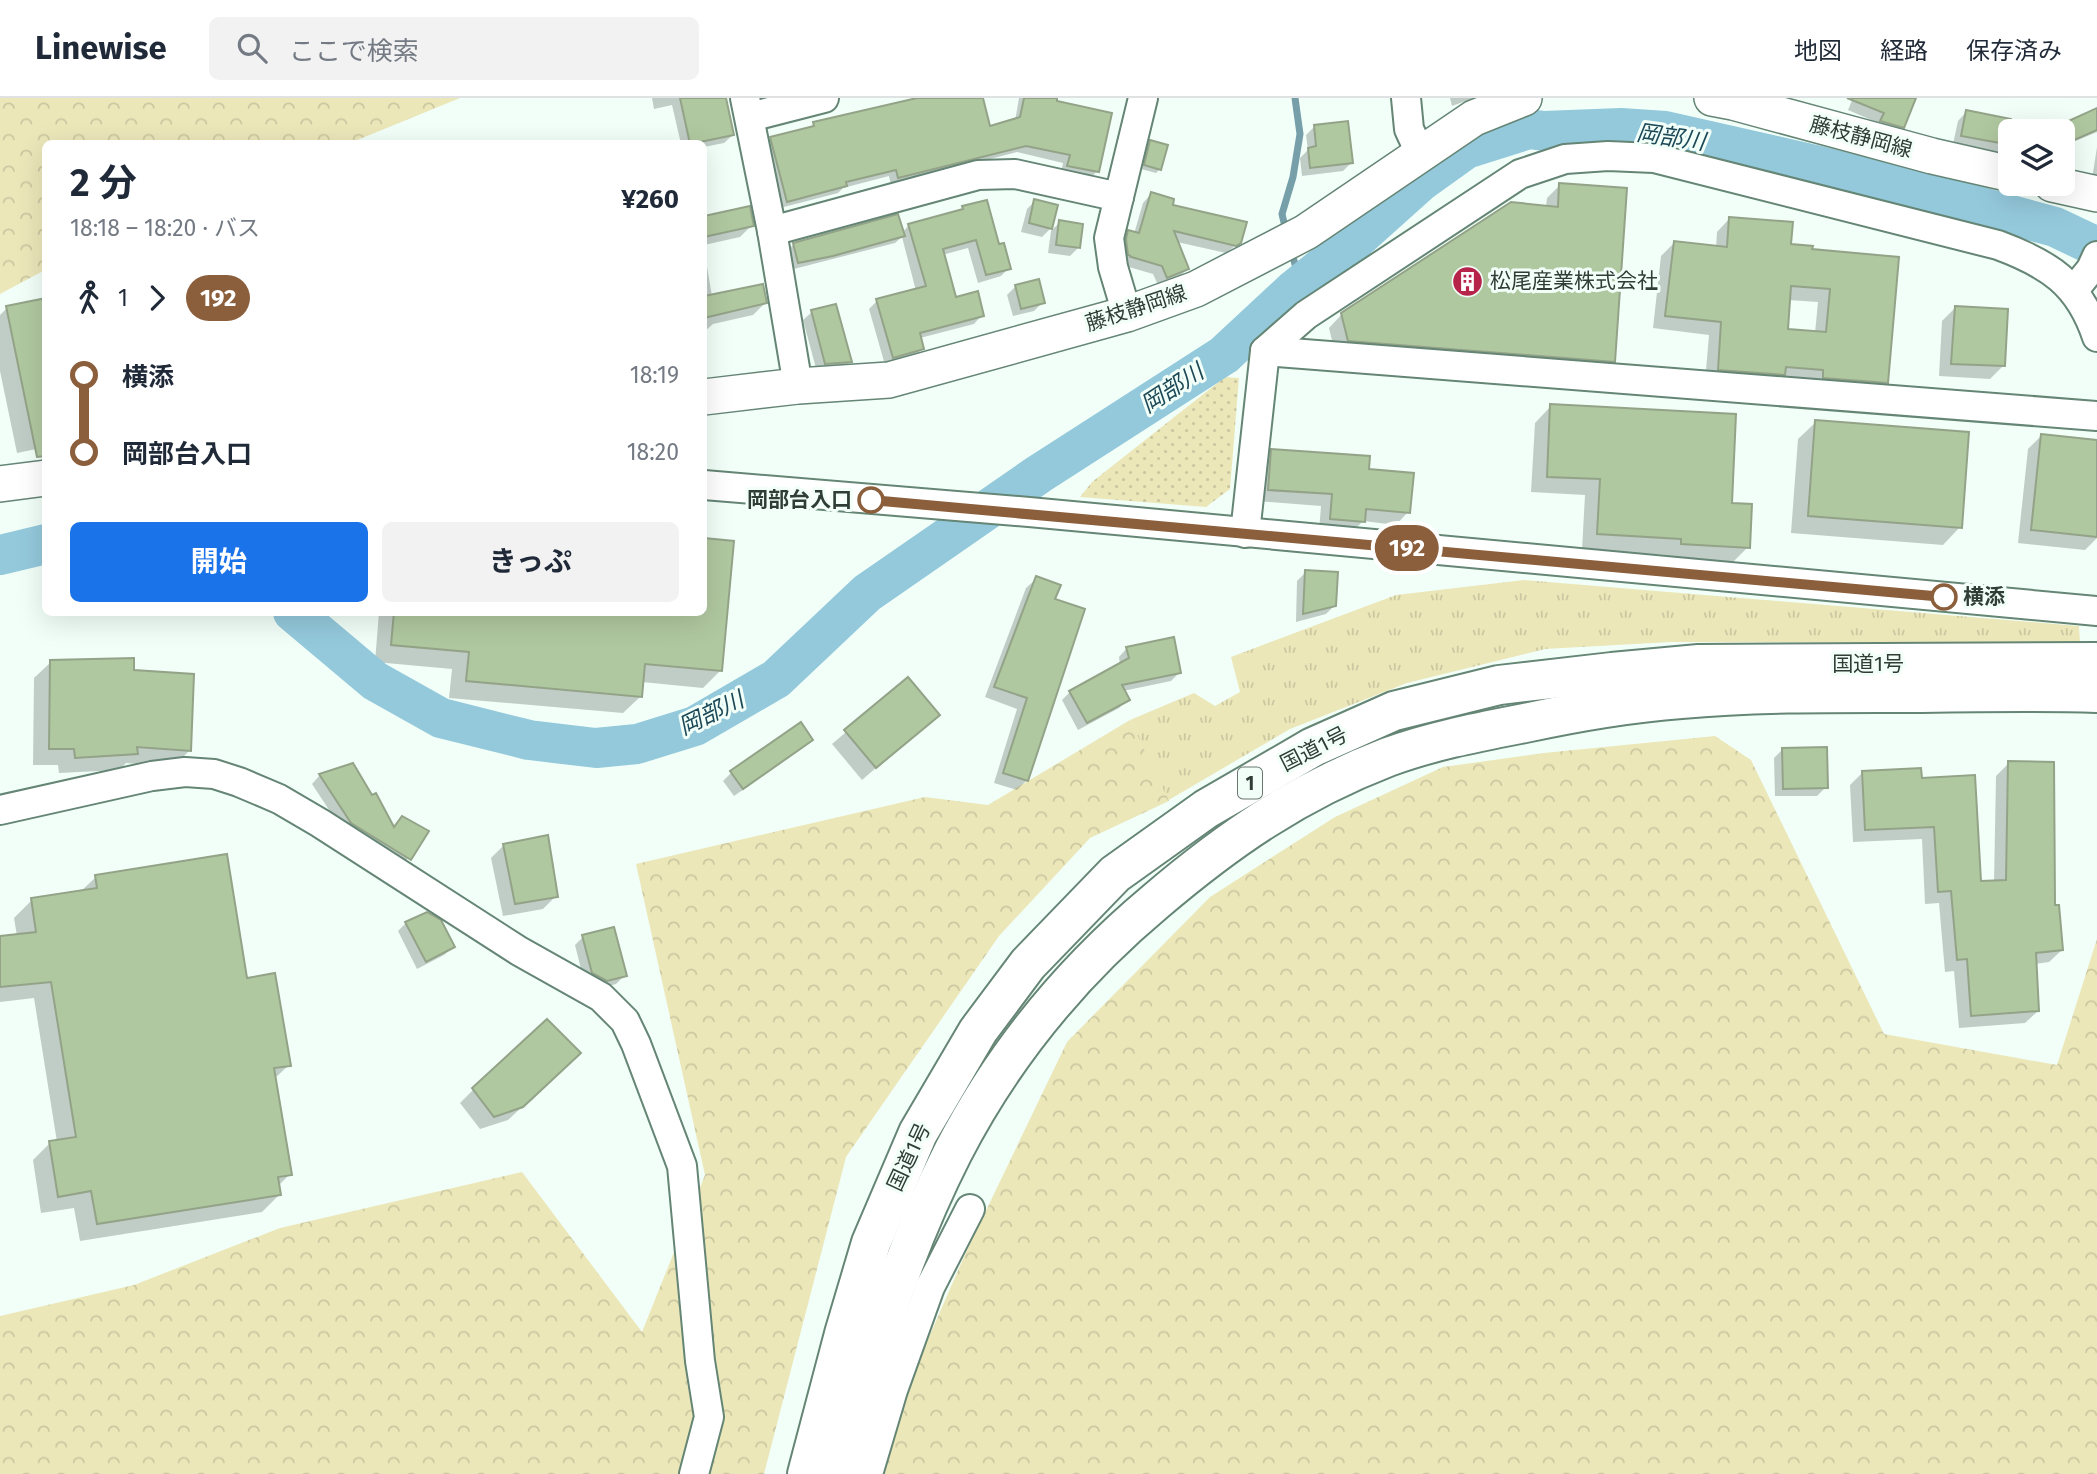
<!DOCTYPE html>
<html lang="ja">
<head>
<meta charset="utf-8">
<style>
  :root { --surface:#fff; --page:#f2f2f3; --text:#1f2937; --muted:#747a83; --line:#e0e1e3; --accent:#1a73e8 }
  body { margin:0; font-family:"Fira Sans","Noto Sans JP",sans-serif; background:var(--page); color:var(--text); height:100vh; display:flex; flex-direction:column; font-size:26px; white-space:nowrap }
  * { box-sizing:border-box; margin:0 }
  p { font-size:23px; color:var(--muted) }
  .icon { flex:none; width:38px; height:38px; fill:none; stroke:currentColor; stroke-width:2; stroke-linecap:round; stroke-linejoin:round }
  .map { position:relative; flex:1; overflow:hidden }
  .drawer { position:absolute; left:42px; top:42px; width:665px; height:476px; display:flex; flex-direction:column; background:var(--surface); border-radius:10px; box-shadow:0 7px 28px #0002 }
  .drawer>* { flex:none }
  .badge { padding:0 14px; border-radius:23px; font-size:24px; line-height:46px }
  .buttons { position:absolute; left:1998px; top:21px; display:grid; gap:14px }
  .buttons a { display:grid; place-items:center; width:77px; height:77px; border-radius:10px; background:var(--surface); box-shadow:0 7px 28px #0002; font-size:35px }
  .map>.badge { position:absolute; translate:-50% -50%; box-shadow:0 0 0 4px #fff }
  .legs { display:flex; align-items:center; gap:10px; height:77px; padding:0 28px; font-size:23px }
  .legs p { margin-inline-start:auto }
  .overview { display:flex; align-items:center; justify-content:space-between; height:119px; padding:0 28px }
  h1 { font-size:38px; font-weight:700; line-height:52px }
  .primary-button { display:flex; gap:14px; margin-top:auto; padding:14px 28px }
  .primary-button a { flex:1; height:80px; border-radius:10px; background:var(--accent); color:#fff; font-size:28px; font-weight:700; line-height:80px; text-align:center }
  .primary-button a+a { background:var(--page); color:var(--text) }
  ul { padding:0 28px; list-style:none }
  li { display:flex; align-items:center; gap:24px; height:77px; font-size:26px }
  li i { display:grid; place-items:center; width:10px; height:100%; margin:0 9px; background:currentColor }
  li i::after { content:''; width:18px; height:18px; margin:-9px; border:5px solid; border-radius:50%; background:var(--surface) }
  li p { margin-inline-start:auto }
  li:first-child i { background:linear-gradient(#0000 50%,currentColor 0) }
  li:last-child i { background:linear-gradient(currentColor 50%,#0000 0) }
  header { display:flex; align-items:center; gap:42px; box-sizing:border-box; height:98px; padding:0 35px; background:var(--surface); border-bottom:2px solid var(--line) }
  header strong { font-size:33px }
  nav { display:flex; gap:38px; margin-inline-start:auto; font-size:24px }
  .search { width:490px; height:63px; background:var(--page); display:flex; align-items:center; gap:18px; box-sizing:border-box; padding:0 24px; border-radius:10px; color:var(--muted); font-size:26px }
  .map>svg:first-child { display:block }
</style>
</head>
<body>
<header>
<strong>Linewise</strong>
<div class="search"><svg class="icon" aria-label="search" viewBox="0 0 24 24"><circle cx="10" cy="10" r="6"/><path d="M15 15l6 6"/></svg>ここで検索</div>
<nav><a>地図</a><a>経路</a><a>保存済み</a></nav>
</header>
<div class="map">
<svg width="2097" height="1376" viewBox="0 0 2097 1376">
  <defs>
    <pattern id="grass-tufts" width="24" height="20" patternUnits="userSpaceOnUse" patternTransform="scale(1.75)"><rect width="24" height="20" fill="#ece7b9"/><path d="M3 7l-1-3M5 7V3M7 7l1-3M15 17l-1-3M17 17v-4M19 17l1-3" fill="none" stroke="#cbc7a0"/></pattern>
    <pattern id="forest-crowns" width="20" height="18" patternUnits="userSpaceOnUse" patternTransform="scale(1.75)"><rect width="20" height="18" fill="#ece7b9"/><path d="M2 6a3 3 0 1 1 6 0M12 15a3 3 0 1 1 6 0" fill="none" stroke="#cbc7a0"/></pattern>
    <pattern id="park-dots" width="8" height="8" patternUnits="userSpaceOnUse" patternTransform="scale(1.75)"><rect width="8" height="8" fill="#ece7b9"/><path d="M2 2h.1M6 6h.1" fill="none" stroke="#cbc7a0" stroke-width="1.8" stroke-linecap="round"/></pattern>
  </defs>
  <rect width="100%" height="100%" fill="#f1fff8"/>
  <polygon fill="url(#grass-tufts)" points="1524,482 2079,528 2080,545 1671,544 1545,551 1407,585 1290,631 1167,703 1130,622 1194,595 1215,608 1240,594 1231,559 1396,497"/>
  <g fill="url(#forest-crowns)">
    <polygon points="0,0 460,0 350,45 46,46 45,172 0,196"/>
    <polygon points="1130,622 1169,703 1090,740 999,838 846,1059 764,1376 0,1376 0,1218 134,1187 280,1130 522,1074 642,1234 705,1077 636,766 925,699 988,707"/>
    <polygon points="1715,638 1751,662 1884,936 2057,967 2097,841 2097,1376 869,1376 967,1152 1067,944 1210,799 1335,719 1443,669 1544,655"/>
  </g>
  <polygon fill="url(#park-dots)" points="1225,279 1239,280 1230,391 1206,409 1080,399 1092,384"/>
  <g fill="#0003" fill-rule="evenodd">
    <polygon points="652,0 717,0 733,37 724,45 704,49 704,46 681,46 672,7 654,11"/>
    <polygon points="923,0 981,0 989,30 1015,23 1019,0 1056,0 1055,4 1097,73 1090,81 1061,75 1063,65 1017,54 891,87 889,78 843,90 838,95 780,110 763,48 771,40 809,31 814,26"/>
    <polygon points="1450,0 1474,0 1452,8"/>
    <polygon points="1853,0 1903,0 1903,29 1894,37 1873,32 1876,24 1848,12"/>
    <polygon points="2097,12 2097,34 2066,47 2063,33 2060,32 2065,26"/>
    <polygon points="1966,14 2015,24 2013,33 2011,33 2010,47 2002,55 1953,46 1958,23"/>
    <polygon points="1315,28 1351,65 1343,73 1302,78 1300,60 1308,52 1306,37"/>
    <polygon points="1150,44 1160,71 1156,75 1141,71 1147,48"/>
    <polygon points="2097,49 2097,82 2092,81"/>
    <polygon points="1560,87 1613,263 1600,276 1335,255 1329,230 1342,216 1546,109 1547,100"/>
    <polygon points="1151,96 1170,108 1240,144 1226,155 1177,144 1187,171 1179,179 1158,187 1153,176 1122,167 1120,143 1129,134 1134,136 1143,105"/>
    <polygon points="1035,103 1050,131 1042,139 1021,134 1027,111"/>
    <polygon points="749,110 752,127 740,139 704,147 704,119"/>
    <polygon points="963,110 998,148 1009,170 1001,178 978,185 968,150 942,157 954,201 982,217 974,226 920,240 922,251 914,259 885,267 869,211 877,203 916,193 902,139 895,145 790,172 786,154 794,146 902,135 909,127 959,114"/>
    <path d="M1730,120L1789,148L1811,149L1887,284L1873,297L1705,284L1709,237L1653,230L1661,158L1674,145L1716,150L1717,134ZM1788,202L1818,204L1815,235L1786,233Z"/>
    <polygon points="1060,124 1078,150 1070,158 1048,155 1051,133"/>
    <polygon points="704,151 712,198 765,205 753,217 713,226 704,234"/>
    <polygon points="1016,188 1043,204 1034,213 1013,218 1007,197"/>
    <polygon points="7,210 46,349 17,355 0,273 0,217"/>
    <polygon points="1955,210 2003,268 1990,281 1939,278 1942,223"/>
    <polygon points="812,214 850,264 842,272 817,274 803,222"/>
    <polygon points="1551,308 1730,407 1748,449 1732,465 1665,462 1666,457 1582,452 1585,397 1531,394 1535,325"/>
    <polygon points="1816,324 1960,429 1943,447 1791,435 1798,341"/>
    <polygon points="2041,338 2097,344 2097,440 2085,452 2018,445 2028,351"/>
    <polygon points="1272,353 1367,372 1408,414 1396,427 1363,423 1351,435 1319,433 1321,408 1257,403 1260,365"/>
    <polygon points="704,442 732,445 721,572 703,590 642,584 641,598 623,615 449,600 452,571 375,564 379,514 704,514"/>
    <polygon points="1306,474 1335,507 1326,516 1296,524 1297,483"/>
    <polygon points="1037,480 1027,682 1017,692 994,685 1017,611 985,599 1026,490"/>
    <polygon points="1127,550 1179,575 1171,583 1123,593 1128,601 1119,610 1078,632 1062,602 1070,594 1120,567 1119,559"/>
    <polygon points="51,564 133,573 189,653 173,669 126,665 119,672 59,675 58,667 33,667 34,580"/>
    <polygon points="907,582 937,617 862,682 832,646"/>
    <polygon points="811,641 803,650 734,698 723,683 732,674"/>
    <polygon points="1783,651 1826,689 1817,698 1775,698 1774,660"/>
    <polygon points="2009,665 2054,809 2062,852 2049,864 2035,866 2038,913 2025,925 1959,930 1954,873 1945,874 1939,805 1925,806 1922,741 1853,744 1850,687 1863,674 1920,682 1979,785 1994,784 1996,678"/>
    <polygon points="320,677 392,729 402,720 409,759 401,768 343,733 312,686"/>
    <polygon points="504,747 556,798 543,811 503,818 491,760"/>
    <polygon points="96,779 246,882 289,967 274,981 290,1076 278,1088 279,1097 262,1114 80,1143 74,1110 41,1115 33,1062 50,1045 57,1044 34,900 0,904 0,840 17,838 14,820 32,802 79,795"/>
    <polygon points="406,825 453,849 444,857 417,871 398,833"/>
    <polygon points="583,839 625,877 616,886 597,891 584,883 575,847"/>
    <polygon points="566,968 508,1022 480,1031 460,1005 473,992"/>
  </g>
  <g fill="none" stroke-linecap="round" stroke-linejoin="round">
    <g stroke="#769faa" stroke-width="7">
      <polyline points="1286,133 1282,116 1293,79 1300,36 1295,0"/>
      <polyline points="1291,151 1297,174 1295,191"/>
    </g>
    <g stroke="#94c9dc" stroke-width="40">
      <polyline points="0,457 46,446"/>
      <polyline points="293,514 375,583 441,620 529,642 596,650 637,646 695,628 776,581 867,495 1039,376 1224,257 1295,191 1351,146 1420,84 1466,51 1529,31 1544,33 1621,30 1665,33 1815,67 1981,109 2055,129 2097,149"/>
    </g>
  </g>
  <g fill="#b0c8a0" stroke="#93a388" stroke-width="2" fill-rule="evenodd">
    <polygon points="680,0 726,0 734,37 690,46"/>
    <polygon points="917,0 983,0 990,28 1020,19 1024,0 1057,0 1057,3 1112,15 1099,74 1067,68 1070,57 1026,48 898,80 896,72 846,84 847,88 787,104 770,39 814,28 813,24"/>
    <polygon points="1847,0 1916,0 1904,30 1880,23 1884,15"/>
    <polygon points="2097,10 2097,32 2072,43 2064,25"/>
    <polygon points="1966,12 2011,21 2011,47 1961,38"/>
    <polygon points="1348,23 1353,65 1310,70 1308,50 1316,48 1314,27"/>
    <polygon points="1150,42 1168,47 1161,72 1144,67"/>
    <polygon points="1559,85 1627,90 1615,264 1348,243 1341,215 1511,104 1558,109"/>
    <polygon points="1151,94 1174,101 1173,107 1247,124 1241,145 1236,148 1174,133 1189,171 1167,180 1162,168 1128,158 1131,158 1128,157 1126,141 1128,132 1139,135"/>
    <polygon points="1034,101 1058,107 1052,131 1029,125"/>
    <polygon points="987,102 999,146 1004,145 1011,171 986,177 976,142 943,151 956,199 978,193 984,218 920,235 924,251 893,260 876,201 926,188 908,126 963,111 962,108"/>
    <polygon points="750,108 754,128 704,139 704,118"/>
    <polygon points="898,116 905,138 833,158 798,165 793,145"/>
    <path d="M1729,119L1793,124L1791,146L1813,148L1812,151L1899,159L1888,285L1823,280V272L1786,269L1785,277L1718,272L1721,224L1665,218L1674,143L1727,149ZM1791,188L1830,191L1826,234L1788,231Z"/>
    <polygon points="1059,122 1083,126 1080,150 1056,147"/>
    <polygon points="1039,181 1045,205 1021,211 1015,187"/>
    <polygon points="763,186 767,205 704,220 704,198"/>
    <polygon points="46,200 46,358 37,359 6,208"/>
    <polygon points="836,206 852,264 825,266 811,212"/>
    <polygon points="1955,208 2008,211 2005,268 1951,266"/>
    <polygon points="1550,306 1736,316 1732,405 1752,406 1750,450 1681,446 1681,441 1597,436 1600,381 1547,379"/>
    <polygon points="1815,322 1969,334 1962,430 1808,418"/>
    <polygon points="2041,336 2097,342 2097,439 2031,432"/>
    <polygon points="1271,351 1370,358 1369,371 1414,375 1410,415 1366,411 1365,424 1330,421 1332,396 1268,392"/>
    <polygon points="704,440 734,443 722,573 645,566 642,599 466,583 469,554 391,547 394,514 704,514"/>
    <polygon points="1305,472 1338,474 1336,508 1303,516"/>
    <polygon points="1036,478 1061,487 1055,501 1085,511 1028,683 1003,675 1027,600 994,589"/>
    <polygon points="1174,539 1181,575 1122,587 1130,602 1087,625 1069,593 1129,560 1126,549"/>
    <polygon points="134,560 134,572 194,576 191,653 137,649 138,656 75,660 74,651 49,651 50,562"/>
    <polygon points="908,579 940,617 876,670 844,632"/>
    <polygon points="801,624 813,642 743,691 730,673"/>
    <polygon points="1827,649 1828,690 1783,691 1782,650"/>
    <polygon points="2008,663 2054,664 2055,807 2059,807 2063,852 2036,855 2039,913 1971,918 1967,861 1957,862 1951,793 1938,794 1934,729 1865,732 1862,673 1921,670 1922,680 1975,677 1981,783 2006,782"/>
    <polygon points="353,665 372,697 376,695 394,729 402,718 429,733 411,762 351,725 319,676"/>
    <polygon points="548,737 558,799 515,806 503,746"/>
    <polygon points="227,756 247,880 275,875 291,968 274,970 292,1077 278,1079 281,1097 97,1126 91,1093 58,1099 49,1043 76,1039 51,884 0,889 0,838 36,834 31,800 97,790 95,777"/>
    <polygon points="427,814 441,822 455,849 426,864 405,824"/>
    <polygon points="614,829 627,878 607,883 592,875 582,837"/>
    <polygon points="547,921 581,955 523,1009 494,1019 472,990"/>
  </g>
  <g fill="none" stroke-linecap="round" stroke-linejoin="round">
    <defs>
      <g id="minor">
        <polyline points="745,0 772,133 798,288"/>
        <polyline points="1406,0 1409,31 1420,55"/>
        <polyline points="750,19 824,0"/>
        <polyline points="772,133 978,77 1015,76 1119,99"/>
        <polyline points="2074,192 2091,171 2097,158"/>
        <polyline points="1127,216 1113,169 1109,140 1143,0"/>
        <polyline points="1265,253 2097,318"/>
        <polyline points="704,387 1029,414 2097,513"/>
        <path d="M1245,435L1265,253L1306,217L1520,76L1565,61L1608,58L1654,60L1998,147C2049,166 2079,185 2097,239"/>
        <polyline points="0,712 152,678 185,674 214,676 239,684 279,701 320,725 519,853 601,899 625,923 636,946 682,1068 700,1263 709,1319 694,1376"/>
        <polyline points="868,1376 893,1292 930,1189 970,1111"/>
      </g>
      <g id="major">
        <polyline points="1712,0 1733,4 1932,58 2011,76"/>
        <polyline points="2052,86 2097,96"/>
        <polyline points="704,299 798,288 889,282 1127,216 1196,191 1306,134 1474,20 1524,0"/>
        <polyline points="0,386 46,380"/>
      </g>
      <g id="highway">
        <polyline points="807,1376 844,1236 871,1145 918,1035 978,933 1028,866 1115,776 1206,711 1313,649 1394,613 1499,587 1612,574 1699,566 2097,564"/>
        <path d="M844,1376C859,1320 870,1262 889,1207C907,1155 928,1103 953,1054C1004,955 1071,874 1156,803C1229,741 1297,694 1388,659C1431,643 1479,634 1525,625C1576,614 1629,605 1681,601C1761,594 1842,595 1922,595C1980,594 2039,593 2097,595"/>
      </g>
    </defs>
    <use href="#minor" stroke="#658575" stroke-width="32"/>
    <use href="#major" stroke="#658575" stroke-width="38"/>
    <use href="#highway" stroke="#658575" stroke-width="42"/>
    <use href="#minor" stroke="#fff" stroke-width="28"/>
    <use href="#major" stroke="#fff" stroke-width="35"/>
    <use href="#highway" stroke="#fff" stroke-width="38"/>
  </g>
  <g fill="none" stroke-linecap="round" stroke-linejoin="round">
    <defs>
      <polyline id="line-1" points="871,402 1944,499"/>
    </defs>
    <use href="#line-1" stroke="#fff" stroke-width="16"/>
    <use href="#line-1" stroke="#8b5e3c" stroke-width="10"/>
  </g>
  <defs>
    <symbol id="building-disc" viewBox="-11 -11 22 22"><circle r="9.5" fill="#b62449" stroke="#f1fff8"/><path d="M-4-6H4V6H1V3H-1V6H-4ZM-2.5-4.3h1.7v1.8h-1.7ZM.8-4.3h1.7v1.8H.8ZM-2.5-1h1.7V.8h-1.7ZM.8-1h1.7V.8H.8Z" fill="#fff"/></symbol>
  </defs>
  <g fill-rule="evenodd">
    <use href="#building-disc" x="1450" y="166" width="35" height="35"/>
  </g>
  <g fill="#fff" stroke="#8b5e3c" stroke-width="3.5">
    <circle cx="871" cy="402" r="12"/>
    <circle cx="1944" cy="499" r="12"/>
  </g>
  <g text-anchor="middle" stroke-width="6" stroke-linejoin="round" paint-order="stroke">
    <rect fill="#f1fff8" stroke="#6a7770" stroke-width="2" x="1238" y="669.5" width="24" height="31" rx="5"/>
    <g font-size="19" font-weight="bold" fill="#303d36">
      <text x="1250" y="692">1</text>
    </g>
    <g font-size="21" fill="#303d36" stroke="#f1fff8">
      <text transform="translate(1861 39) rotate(15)" y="7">藤枝静岡線</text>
      <text transform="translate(1136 210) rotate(-18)" y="7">藤枝静岡線</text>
      <text x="1868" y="573">国道1号</text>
      <text transform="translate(1314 651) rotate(-27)" y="7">国道1号</text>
      <text transform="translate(909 1059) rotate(-65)" y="7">国道1号</text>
    </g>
    <g font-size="21" fill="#303d36" stroke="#f1fff8" text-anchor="start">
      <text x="1490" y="190">松尾産業株式会社</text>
    </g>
    <g font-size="21" font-weight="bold" fill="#303d36" stroke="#f1fff8" text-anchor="end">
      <text x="852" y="409">岡部台入口</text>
      <text x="1963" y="506" text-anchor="start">横添</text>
    </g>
    <g font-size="23" font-style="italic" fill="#1c4857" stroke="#f1fff8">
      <text transform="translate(1671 39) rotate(8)" y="8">岡部川</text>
      <text transform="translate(1172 290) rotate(-33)" y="8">岡部川</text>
      <text transform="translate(711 615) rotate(-26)" y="8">岡部川</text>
    </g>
  </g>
</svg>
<div class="buttons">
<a><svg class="icon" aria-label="layers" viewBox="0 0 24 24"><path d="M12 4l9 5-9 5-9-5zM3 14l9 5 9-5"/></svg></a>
</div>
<b class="badge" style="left:1407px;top:450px;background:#8b5e3c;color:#fff">192</b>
<section class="drawer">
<div class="overview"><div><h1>2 分</h1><p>18:18 – 18:20 · バス</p></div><b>¥260</b></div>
<div class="legs"><svg class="icon" aria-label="walk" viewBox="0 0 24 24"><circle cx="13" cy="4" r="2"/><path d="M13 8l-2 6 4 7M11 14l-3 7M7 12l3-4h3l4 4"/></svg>1<svg class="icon" aria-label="forward" viewBox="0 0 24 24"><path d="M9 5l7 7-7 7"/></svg><b class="badge" style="background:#8b5e3c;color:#fff">192</b></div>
<ul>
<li><i style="color:#8b5e3c"></i><b>横添</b><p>18:19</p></li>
<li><i style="color:#8b5e3c"></i><b>岡部台入口</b><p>18:20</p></li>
</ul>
<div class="primary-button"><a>開始</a><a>きっぷ</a></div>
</section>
</div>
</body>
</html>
